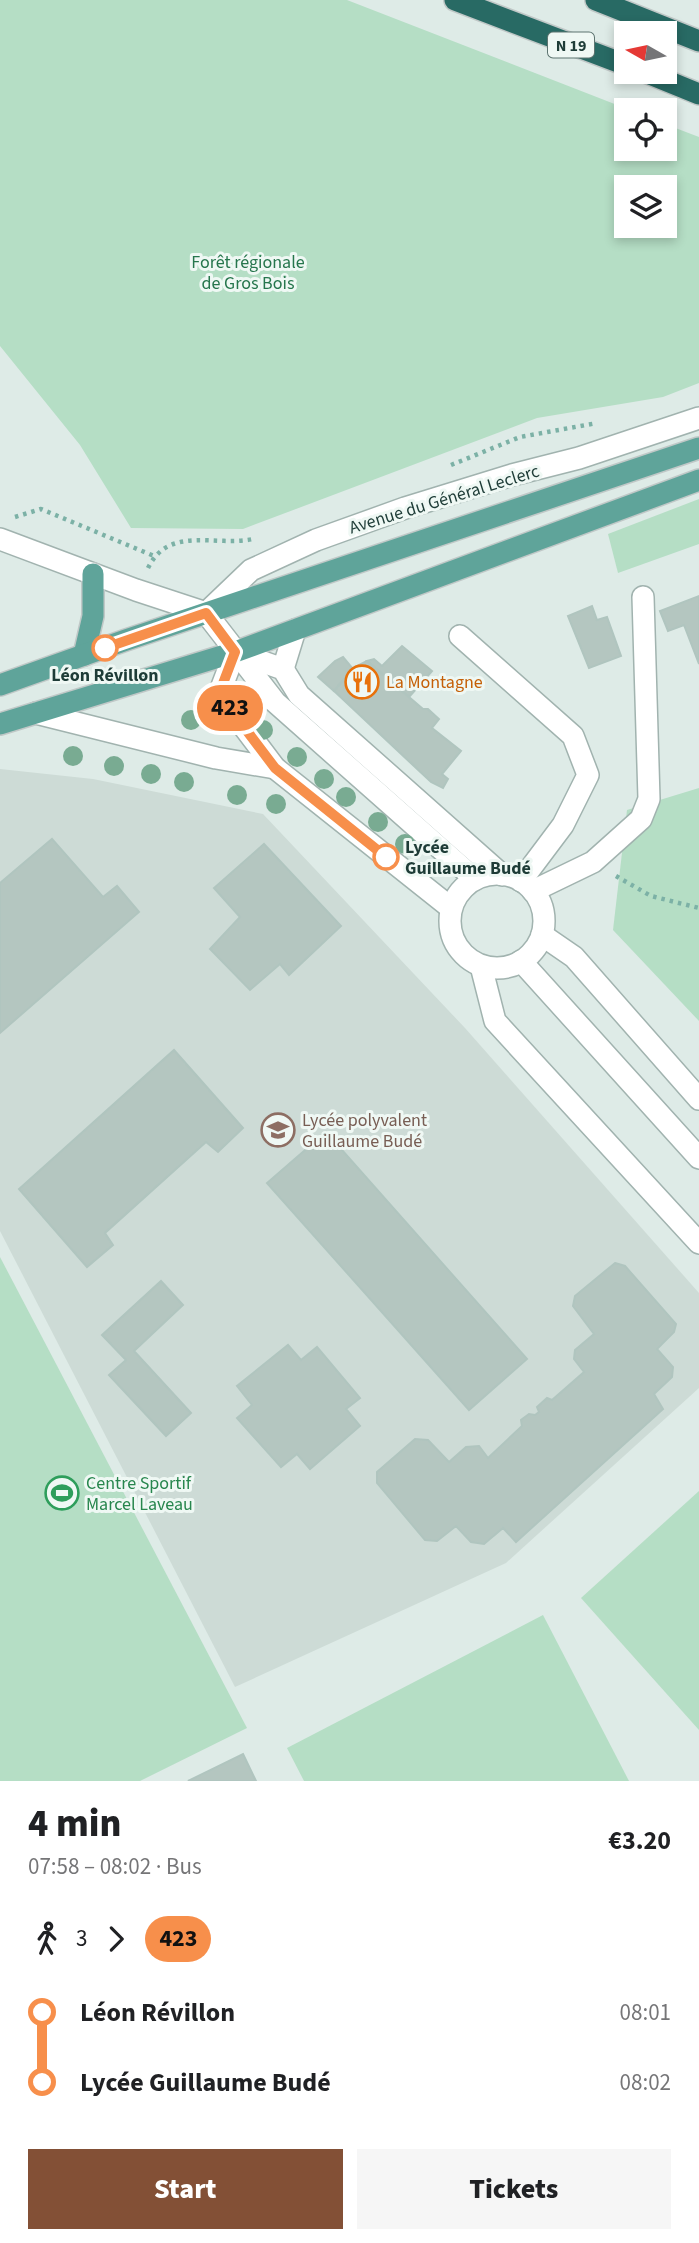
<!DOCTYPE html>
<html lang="en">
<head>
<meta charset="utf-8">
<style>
  :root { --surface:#fff; --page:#f6f6f6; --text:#202124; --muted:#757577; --accent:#835036 }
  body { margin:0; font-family:"Source Sans 3",sans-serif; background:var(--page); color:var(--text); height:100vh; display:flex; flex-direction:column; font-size:26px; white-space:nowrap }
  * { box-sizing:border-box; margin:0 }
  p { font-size:23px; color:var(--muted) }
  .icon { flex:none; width:38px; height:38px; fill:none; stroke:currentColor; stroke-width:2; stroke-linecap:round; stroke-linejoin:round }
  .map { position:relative; height:1781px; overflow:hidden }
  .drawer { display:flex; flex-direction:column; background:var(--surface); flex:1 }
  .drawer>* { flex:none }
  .badge { padding:0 14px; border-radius:23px; font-size:24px; line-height:46px }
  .needle { width:46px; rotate:279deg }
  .buttons { position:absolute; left:614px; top:21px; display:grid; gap:14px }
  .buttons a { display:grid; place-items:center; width:63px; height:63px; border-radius:0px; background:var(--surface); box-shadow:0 4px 10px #0003; font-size:35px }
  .map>.badge { position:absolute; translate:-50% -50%; box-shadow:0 0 0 4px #fff }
  .legs { display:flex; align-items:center; gap:10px; height:77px; padding:0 28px; font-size:23px }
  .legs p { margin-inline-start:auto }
  .overview { display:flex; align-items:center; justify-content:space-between; height:119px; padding:0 28px }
  h1 { font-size:38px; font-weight:800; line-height:52px }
  .cta { display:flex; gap:14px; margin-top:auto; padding:14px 28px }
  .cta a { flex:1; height:80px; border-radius:0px; background:var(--accent); color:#fff; font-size:28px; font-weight:800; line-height:80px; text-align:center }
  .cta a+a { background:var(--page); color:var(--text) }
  ul { padding:0 28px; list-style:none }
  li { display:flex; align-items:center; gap:24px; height:70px; font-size:26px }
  li i { display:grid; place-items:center; width:10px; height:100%; margin:0 9px; background:currentColor }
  li i::after { content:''; width:18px; height:18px; margin:-9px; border:5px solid; border-radius:50%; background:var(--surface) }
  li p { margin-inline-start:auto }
  li:first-child i { background:linear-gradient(#0000 50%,currentColor 0) }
  li:last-child i { background:linear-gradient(currentColor 50%,#0000 0) }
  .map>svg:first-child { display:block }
</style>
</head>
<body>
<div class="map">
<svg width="699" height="1781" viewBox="0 0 699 1781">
  <rect width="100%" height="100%" fill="#deebe7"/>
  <polygon fill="#cddbd6" points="0,769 93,779 263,814 465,1028 699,1293 699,1388 506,1563 235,1687 0,1231"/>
  <g fill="#b5dec5" fill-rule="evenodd">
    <path d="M0,0H347L630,110H626V149H665V124L699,137V383L663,397L537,418L243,529L131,528L80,445L0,346ZM626,187H665V226H626Z"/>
    <polygon points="699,499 699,544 618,573 608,534"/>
    <polygon points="699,788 699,1021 613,930 627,810"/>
    <polygon points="0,1257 247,1728 140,1781 0,1781"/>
    <polygon points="699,1491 699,1730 581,1598"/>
    <polygon points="543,1615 629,1781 304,1781 287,1748"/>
  </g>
  <g fill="#b4c6c0" stroke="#b0c5bf" stroke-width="2">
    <polygon points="699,596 699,664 684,625 668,631 660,611"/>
    <polygon points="592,606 597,620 607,617 621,656 589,668 568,616"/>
    <polygon points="402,646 432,671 409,697 367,661 374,659 382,666"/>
    <polygon points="343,657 353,669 334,691 318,677 335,661"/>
    <polygon points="367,661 423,709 428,709 439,719 432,728 461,751 442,774 448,779 443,788 431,782 334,691 355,667"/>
    <polygon points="52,839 103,897 117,886 139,912 0,1033 0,883"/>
    <polygon points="264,844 341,926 289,975 280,964 250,990 210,949 240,917 214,888"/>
    <polygon points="174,1050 243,1128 218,1152 206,1142 105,1233 113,1245 87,1267 19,1189"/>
    <polygon points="326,1132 527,1359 469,1410 267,1183"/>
    <polygon points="615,1263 625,1266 676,1324 674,1332 657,1349 673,1367 672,1377 654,1394 663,1409 516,1542 503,1528 484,1544 471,1542 456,1526 437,1541 425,1540 377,1483 377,1472 415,1439 428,1440 449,1462 466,1447 479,1446 488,1458 522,1426 521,1420 529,1414 535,1415 539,1412 537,1407 547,1398 552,1400 584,1372 574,1359 575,1350 594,1334 573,1306 575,1296"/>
    <polygon points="161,1281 183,1305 134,1351 191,1413 166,1436 109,1375 126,1360 102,1335"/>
    <polygon points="288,1345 301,1360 317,1347 360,1398 346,1409 360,1426 310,1469 297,1454 281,1467 237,1418 252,1405 237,1386"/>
    <polygon points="243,1754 256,1781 188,1781"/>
  </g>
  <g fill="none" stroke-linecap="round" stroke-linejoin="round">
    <defs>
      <g id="minor">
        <polyline points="0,539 136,590 206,613"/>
        <polyline points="206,613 251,570 316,540 405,508 512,475 579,458 699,418"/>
        <polyline points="206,613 275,702 475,879"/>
        <polyline points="460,636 573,736 588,775 563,825 521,881"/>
        <polyline points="235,652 219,694 275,768 451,908"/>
        <polyline points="237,653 283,669 299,695 502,875"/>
        <polyline points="283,669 295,630"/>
        <polyline points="36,713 216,758 275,768"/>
        <circle cx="497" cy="921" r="47"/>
        <polyline points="533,891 593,862 641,819 649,799 643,597"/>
        <polyline points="542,935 574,957 699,1099"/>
        <polyline points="521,961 699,1158"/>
        <polyline points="481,966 495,1021 699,1243"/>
      </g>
      <g id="major">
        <polyline points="84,655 93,616 93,574"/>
        <polyline points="0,685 126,640 699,448"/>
        <polyline points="0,724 235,652 699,480"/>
      </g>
      <g id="highway">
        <polyline points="455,0 626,65"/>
        <polyline points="596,0 699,41"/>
        <polyline points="645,72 699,94"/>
      </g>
    </defs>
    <use href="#minor" stroke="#a1b3af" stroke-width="24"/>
    <use href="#major" stroke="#c0c8c7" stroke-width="24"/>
    <use href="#highway" stroke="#c0c8c7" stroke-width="24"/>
    <g stroke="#7cb1a6" stroke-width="4.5" stroke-dasharray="3.5 5" stroke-linecap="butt">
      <polyline points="451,465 520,437 597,423"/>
      <polyline points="15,517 41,509 154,556"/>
      <path d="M148,568C169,525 215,547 253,539"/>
      <polyline points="616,876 651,896 699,908"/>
    </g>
    <use href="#minor" stroke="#fff" stroke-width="21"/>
    <use href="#major" stroke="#5fa49a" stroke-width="21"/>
    <use href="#highway" stroke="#286a64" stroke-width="21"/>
  </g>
  <g fill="#79ab92">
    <circle cx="191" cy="720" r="10"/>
    <circle cx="263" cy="730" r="10"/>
    <circle cx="73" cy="756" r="10"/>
    <circle cx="297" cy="757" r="10"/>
    <circle cx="114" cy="766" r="10"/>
    <circle cx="151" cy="774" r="10"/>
    <circle cx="324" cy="779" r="10"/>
    <circle cx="184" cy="782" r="10"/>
    <circle cx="237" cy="795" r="10"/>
    <circle cx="346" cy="797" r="10"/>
    <circle cx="276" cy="804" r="10"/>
    <circle cx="378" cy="822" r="10"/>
    <circle cx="405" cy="844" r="10"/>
  </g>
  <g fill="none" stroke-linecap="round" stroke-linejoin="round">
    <defs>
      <polyline id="line-1" points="105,648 206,613 235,652 219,694 275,768 386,857"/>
    </defs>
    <use href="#line-1" stroke="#fff" stroke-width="16"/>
    <use href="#line-1" stroke="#f78f4b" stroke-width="10"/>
  </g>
  <defs>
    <symbol id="restaurant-ring" viewBox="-11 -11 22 22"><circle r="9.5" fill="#eff8f4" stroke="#e8710a" stroke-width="1.5"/><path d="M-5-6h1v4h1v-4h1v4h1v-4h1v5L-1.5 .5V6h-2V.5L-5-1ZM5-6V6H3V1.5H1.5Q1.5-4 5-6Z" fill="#e8710a"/></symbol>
    <symbol id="school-ring" viewBox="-11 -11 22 22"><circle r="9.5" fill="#eff8f4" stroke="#8d6e63" stroke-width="1.5"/><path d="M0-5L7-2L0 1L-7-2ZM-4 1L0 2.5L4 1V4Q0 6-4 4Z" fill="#8d6e63"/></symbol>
    <symbol id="stadium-ring" viewBox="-11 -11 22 22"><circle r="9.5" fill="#eff8f4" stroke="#2e9e5b" stroke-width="1.5"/><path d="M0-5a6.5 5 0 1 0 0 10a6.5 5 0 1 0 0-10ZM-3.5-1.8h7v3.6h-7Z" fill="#2e9e5b"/></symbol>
  </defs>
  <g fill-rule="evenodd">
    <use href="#restaurant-ring" x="343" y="663" width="38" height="38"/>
    <use href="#school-ring" x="259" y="1111" width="38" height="38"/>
    <use href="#stadium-ring" x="43" y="1474" width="38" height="38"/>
  </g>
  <g fill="#fff" stroke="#f78f4b" stroke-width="3.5">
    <circle cx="105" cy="648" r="12"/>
    <circle cx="386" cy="857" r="12"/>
  </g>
  <g text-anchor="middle" stroke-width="6" stroke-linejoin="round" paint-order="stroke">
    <rect fill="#eff8f4" stroke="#5d7470" stroke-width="2" x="548" y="32.5" width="46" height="25" rx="5"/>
    <g font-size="16" font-weight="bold" fill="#1e3c37">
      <text x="571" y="51">N 19</text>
    </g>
    <g font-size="18" fill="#26764d" stroke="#eff8f4">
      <text x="248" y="268">Forêt régionale<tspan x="248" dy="21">de Gros Bois</tspan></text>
    </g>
    <g font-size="18" fill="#1e3c37" stroke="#eff8f4">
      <text transform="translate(444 499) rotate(-17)" y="6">Avenue du Général Leclerc</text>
    </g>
    <g font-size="18" font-weight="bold" fill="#1e3c37" stroke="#eff8f4">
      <text x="105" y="681">Léon Révillon</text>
      <text x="405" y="853" text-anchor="start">Lycée<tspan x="405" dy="21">Guillaume Budé</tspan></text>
    </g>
    <g font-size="18" fill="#c56008" stroke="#eff8f4" text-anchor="start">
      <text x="386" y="688">La Montagne</text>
    </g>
    <g font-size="18" fill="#785e54" stroke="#eff8f4" text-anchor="start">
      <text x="302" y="1126">Lycée polyvalent<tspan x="302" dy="21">Guillaume Budé</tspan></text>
    </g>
    <g font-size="18" fill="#27864d" stroke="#eff8f4" text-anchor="start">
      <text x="86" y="1489">Centre Sportif<tspan x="86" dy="21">Marcel Laveau</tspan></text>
    </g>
  </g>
</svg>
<div class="buttons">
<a><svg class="needle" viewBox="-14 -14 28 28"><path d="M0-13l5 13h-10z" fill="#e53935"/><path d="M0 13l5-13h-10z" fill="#757577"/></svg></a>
<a><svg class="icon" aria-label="locate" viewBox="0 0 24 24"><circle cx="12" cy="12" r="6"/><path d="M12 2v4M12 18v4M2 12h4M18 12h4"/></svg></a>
<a><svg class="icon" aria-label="layers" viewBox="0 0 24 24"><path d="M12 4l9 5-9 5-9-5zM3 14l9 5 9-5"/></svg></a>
</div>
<b class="badge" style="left:230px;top:708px;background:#f78f4b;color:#111">423</b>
</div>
<section class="drawer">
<div class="overview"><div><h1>4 min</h1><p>07:58 – 08:02 · Bus</p></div><b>€3.20</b></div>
<div class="legs"><svg class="icon" aria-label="walk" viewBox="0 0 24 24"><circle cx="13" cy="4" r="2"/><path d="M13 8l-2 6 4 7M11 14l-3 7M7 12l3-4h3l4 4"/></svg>3<svg class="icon" aria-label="forward" viewBox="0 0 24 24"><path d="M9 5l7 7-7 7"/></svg><b class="badge" style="background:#f78f4b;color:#111">423</b></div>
<ul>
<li><i style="color:#f78f4b"></i><b>Léon Révillon</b><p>08:01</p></li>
<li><i style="color:#f78f4b"></i><b>Lycée Guillaume Budé</b><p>08:02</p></li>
</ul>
<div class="cta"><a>Start</a><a>Tickets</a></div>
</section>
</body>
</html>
